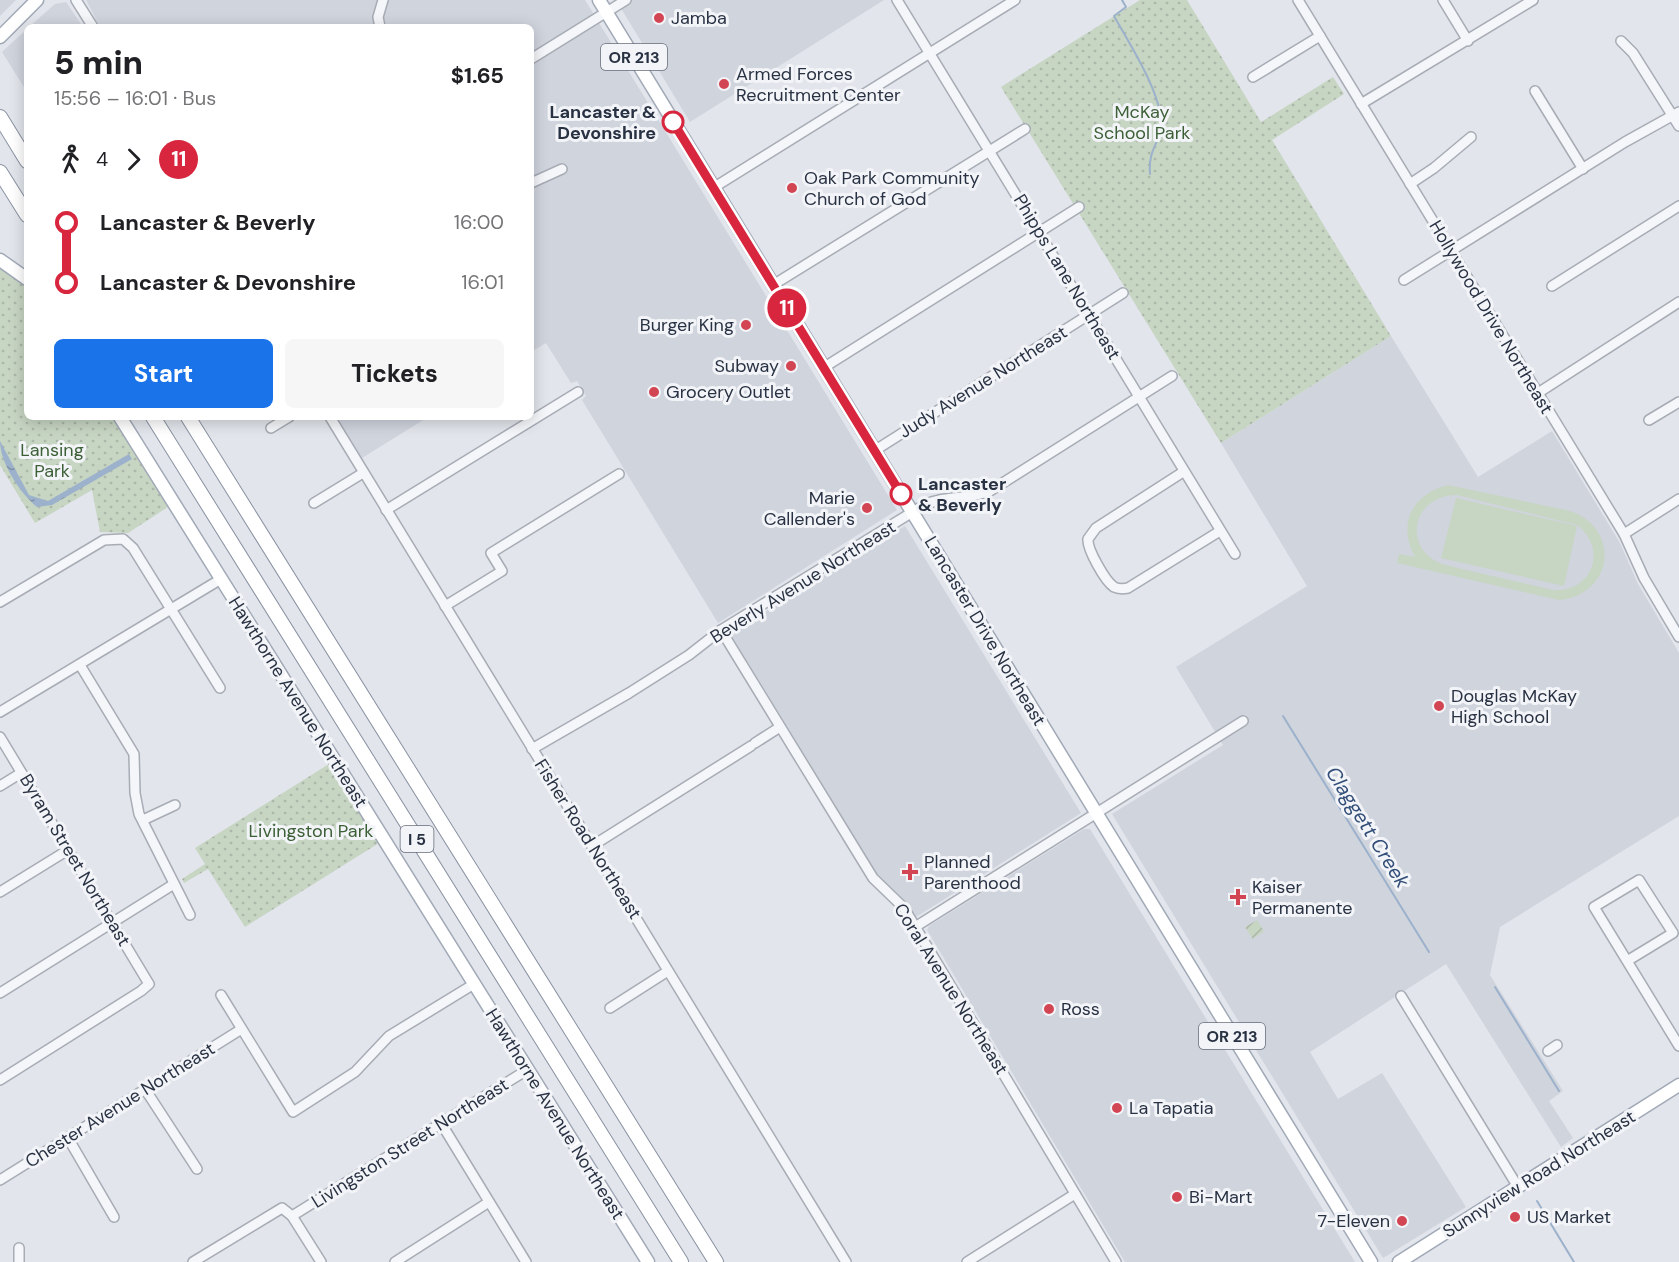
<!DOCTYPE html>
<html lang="en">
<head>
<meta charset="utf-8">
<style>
  :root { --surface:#fff; --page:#f6f6f6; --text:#202124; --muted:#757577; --accent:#1a73e8 }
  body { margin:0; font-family:"DM Sans",sans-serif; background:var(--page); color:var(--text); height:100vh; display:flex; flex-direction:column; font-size:22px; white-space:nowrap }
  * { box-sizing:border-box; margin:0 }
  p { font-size:20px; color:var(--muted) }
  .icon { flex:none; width:33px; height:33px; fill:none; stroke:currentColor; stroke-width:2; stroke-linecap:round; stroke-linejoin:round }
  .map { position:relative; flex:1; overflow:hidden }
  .panel { position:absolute; left:24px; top:24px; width:510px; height:396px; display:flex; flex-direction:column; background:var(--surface); border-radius:9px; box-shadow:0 3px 15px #0003 }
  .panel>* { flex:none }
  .badge { padding:0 12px; border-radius:20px; font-size:21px; line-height:39px }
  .map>.badge { position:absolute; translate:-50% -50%; box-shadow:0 0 0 3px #fff }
  .legs { display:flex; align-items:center; gap:9px; height:66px; padding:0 30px; font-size:20px }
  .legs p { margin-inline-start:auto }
  .head { display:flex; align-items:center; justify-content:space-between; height:102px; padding:0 30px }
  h1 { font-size:33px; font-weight:800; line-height:45px }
  .primary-button { display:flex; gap:12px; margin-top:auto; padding:12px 30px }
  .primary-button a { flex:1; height:69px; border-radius:9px; background:var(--accent); color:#fff; font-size:24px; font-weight:800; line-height:69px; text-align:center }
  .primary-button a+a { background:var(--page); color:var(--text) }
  ul { padding:0 30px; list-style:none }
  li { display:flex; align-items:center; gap:21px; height:60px; font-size:22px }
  li i { display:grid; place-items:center; width:9px; height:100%; margin:0 8px; background:currentColor }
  li i::after { content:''; width:15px; height:15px; margin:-8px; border:4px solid; border-radius:50%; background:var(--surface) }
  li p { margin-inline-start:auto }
  li:first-child i { background:linear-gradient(#0000 50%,currentColor 0) }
  li:last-child i { background:linear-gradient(currentColor 50%,#0000 0) }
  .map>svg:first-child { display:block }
</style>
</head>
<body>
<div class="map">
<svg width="1679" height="1262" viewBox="0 0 1679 1262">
  <defs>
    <pattern id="park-dots" width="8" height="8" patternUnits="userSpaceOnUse" patternTransform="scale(1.5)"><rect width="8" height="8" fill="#c7d5c3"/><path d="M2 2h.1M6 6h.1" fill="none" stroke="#abb7a9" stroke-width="1.8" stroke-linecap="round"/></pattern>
    <pattern id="garden-furrows" width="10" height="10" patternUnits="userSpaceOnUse" patternTransform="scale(1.5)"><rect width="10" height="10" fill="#c7d5c3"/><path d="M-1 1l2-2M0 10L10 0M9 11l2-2" fill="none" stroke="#abb7a9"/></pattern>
    <pattern id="water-ripples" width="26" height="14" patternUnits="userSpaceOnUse" patternTransform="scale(1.5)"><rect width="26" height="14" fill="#9cb1cb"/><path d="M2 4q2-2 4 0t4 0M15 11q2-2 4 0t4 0" fill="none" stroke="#7f91a6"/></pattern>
  </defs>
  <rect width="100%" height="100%" fill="#e2e5eb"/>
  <g fill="#d0d4dd">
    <polygon points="0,0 16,0 0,16"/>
    <polygon points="86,0 585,0 897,510 718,623 582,400 586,396 577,381 571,383 546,343 531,352 531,27 100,27"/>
    <polygon points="616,0 884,0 690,122"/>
    <polygon points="66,2 83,27 29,27 55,4"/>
    <polygon points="27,29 27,92 2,52"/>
    <polygon points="1391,336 1478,477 1552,431 1620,543 1638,584 1679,653 1679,816 1500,927 1490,975 1563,1091 1549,1101 1573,1138 1561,1147 1446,964 1310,1052 1338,1099 1382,1073 1466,1207 1383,1258 1112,814 1223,745 1176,667 1307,586 1221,443"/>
    <polygon points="337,417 428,417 362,458"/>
    <polygon points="905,526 1081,813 916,917 902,898 876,873 730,633"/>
    <polygon points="1084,829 1090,829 1355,1262 1125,1262 927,930 929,926"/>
  </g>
  <g fill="#c7d5c3" fill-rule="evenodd">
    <path d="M1448,485L1570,511C1622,529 1613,595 1559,600L1397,563L1399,554L1415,557C1397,524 1412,494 1448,485ZM1457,495L1577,525C1608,548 1593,593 1553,590L1445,565C1401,551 1411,495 1457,495Z"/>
    <polygon points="1456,498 1577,526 1564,586 1441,558"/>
  </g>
  <g fill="url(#park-dots)">
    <polygon points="1140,0 1187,0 1261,122 1333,77 1344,94 1272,140 1391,336 1221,443 1001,87"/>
    <polygon points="0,266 27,286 27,417 113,417 168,507 128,533 100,532 92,490 35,523 0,465"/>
    <polygon points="329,764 379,843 245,927 208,869 184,883 182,879 205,864 195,848"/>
  </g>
  <polygon fill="url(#garden-furrows)" points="1257,920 1264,931 1253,939 1245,927"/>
  <path fill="url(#water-ripples)" d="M0,441L29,495L48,501L129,454L132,459L52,505L37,507C20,493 0,463 0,441Z"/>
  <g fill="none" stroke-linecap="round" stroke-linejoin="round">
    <g stroke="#9cb1cb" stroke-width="2">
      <path d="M1122,0L1126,7L1114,16C1129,43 1163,95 1161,126C1159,145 1148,149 1150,174"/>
      <polyline points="1283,716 1429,952"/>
      <polyline points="1495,987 1559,1091"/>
      <polyline points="1537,1201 1574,1262"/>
    </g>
    <defs>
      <g id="minor">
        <polyline points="76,0 93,27"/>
        <polyline points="897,0 1235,554"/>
        <polyline points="1298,0 1624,534 1644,578 1679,637"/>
        <polyline points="1443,0 1468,41"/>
        <polyline points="380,27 378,17 383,0"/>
        <polyline points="1621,41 1633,53 1679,126"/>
        <polyline points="531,59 626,0"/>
        <polyline points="1253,77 1320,36"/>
        <polyline points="1535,91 1583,169"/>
        <polyline points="1361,104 1533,0"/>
        <polyline points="531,183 562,169"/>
        <polyline points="1410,184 1434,168 1471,137"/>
        <polyline points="713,188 1015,0"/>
        <polyline points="1404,280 1625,142 1679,112"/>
        <polyline points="773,285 1025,129"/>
        <polyline points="1552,286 1679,206"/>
        <polyline points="823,368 1079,207"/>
        <polyline points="1538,393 1679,302"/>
        <polyline points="330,417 846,1262"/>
        <polyline points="1649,420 1679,402"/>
        <polyline points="271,428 289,417"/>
        <polyline points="874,451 1123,293"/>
        <path d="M1183,472L1096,528L1088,539C1087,549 1105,581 1114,587C1118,589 1123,589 1128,588L1220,531"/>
        <polyline points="314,503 363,473"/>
        <polyline points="386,510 578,392"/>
        <polyline points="1624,534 1679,499"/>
        <polyline points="0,602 104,540 123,539 133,548 220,688"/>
        <polyline points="445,606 502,571 491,553 619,474"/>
        <polyline points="721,630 873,878 904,908 1116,1262"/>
        <polyline points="80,665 134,754 135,793 139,814 190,915"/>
        <polyline points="0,712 221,579"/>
        <polyline points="0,737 149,984 141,991 0,1080"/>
        <polyline points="755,743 780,727"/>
        <path d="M532,749L629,693L689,655L721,630L924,505C945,495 968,500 990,491L1172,376"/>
        <polyline points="0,786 21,773"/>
        <polyline points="143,820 175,805"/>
        <polyline points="592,846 751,746"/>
        <polyline points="0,892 68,850"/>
        <polyline points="915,927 1243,721"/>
        <polyline points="1627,961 1673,933 1639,880 1594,907 1679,1046"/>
        <polyline points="0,993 174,884"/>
        <polyline points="221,995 293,1112 355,1072 389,1036 474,984"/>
        <polyline points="1401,996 1518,1187"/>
        <polyline points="610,1008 668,971"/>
        <polyline points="1548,1051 1557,1045"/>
        <polyline points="145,1089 197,1169"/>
        <polyline points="441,1123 526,1262"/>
        <polyline points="68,1138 114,1217"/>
        <polyline points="0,1180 240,1030"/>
        <polyline points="292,1216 527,1070"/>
        <polyline points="19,1262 19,1248"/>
        <polyline points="193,1262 282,1208 292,1216 321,1262"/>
        <polyline points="395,1262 489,1202"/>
        <polyline points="967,1262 1075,1194"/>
      </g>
      <g id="major">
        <polyline points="599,0 1371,1262"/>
        <polyline points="0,37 37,0"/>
        <polyline points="0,260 27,279"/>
        <polyline points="120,417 648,1262"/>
        <polyline points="1399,1262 1679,1085"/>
      </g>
      <g id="highway">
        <polyline points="0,117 27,161"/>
        <polyline points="0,172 27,215"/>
        <polyline points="153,417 681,1262"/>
        <polyline points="188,417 716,1262"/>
      </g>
    </defs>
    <use href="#minor" stroke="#a7acb5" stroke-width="12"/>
    <use href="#major" stroke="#a1a9b7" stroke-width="15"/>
    <use href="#highway" stroke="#8991a2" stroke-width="16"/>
    <use href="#minor" stroke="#f5f6f9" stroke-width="9"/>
    <use href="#major" stroke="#fff" stroke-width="12"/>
    <use href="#highway" stroke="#fff" stroke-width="14"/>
  </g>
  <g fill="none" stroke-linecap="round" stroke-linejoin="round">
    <defs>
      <polyline id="line-1" points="673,122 901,494"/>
    </defs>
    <use href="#line-1" stroke="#fff" stroke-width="14"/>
    <use href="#line-1" stroke="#d7263d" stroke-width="9"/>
  </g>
  <g fill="#d24553" stroke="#f2f4f8" stroke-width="2">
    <circle cx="659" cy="18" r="6"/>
    <circle cx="724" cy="84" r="6"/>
    <circle cx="792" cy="188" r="6"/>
    <circle cx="746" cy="325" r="6"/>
    <circle cx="791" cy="366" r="6"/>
    <circle cx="654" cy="392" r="6"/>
    <circle cx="867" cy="508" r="6"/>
    <circle cx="1439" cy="706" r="6"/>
    <path d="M907 863h6v6h6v6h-6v6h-6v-6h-6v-6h6z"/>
    <path d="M1235 888h6v6h6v6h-6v6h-6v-6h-6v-6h6z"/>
    <circle cx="1049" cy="1009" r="6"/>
    <circle cx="1117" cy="1108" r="6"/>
    <circle cx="1177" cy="1197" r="6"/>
    <circle cx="1515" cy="1217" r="6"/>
    <circle cx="1402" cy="1221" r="6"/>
  </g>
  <g fill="#fff" stroke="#d7263d" stroke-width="3">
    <circle cx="673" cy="122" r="10"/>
    <circle cx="901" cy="494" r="10"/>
  </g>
  <g text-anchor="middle" stroke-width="6" stroke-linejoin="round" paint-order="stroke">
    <g fill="#f2f4f8" stroke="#656c79" stroke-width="1.5">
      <rect x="601" y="44" width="66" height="26" rx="4.5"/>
      <rect x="400.5" y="826" width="33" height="26" rx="4.5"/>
      <rect x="1199" y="1023" width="66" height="26" rx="4.5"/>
    </g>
    <g font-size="16" font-weight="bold" fill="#293243">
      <text x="634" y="63">OR 213</text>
      <text x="417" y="845">I 5</text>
      <text x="1232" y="1042">OR 213</text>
    </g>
    <g font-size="18" fill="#293243" stroke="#f2f4f8" text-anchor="start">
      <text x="671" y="24">Jamba</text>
      <text x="736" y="80">Armed Forces<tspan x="736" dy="21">Recruitment Center</tspan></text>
      <text x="804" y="184">Oak Park Community<tspan x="804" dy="21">Church of God</tspan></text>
      <text x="734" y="331" text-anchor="end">Burger King</text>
      <text x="779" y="372" text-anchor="end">Subway</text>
      <text x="666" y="398">Grocery Outlet</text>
      <text x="855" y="504" text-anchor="end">Marie<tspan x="855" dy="21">Callender's</tspan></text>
      <text x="1451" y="702">Douglas McKay<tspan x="1451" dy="21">High School</tspan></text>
      <text x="924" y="868">Planned<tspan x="924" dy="21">Parenthood</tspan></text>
      <text x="1252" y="893">Kaiser<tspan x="1252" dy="21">Permanente</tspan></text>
      <text x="1061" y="1015">Ross</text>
      <text x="1129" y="1114">La Tapatia</text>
      <text x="1189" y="1203">Bi-Mart</text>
      <text x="1527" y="1223">US Market</text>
      <text x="1390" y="1227" text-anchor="end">7-Eleven</text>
    </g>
    <g font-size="18" font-weight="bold" fill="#293243" stroke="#f2f4f8" text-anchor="end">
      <text x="656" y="118">Lancaster &amp;<tspan x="656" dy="21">Devonshire</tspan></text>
      <text x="918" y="490" text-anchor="start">Lancaster<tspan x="918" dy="21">&amp; Beverly</tspan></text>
    </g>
    <g font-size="18" fill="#3c5f36" stroke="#f2f4f8">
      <text x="1142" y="118">McKay<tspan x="1142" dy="21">School Park</tspan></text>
      <text x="52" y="456">Lansing<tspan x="52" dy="21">Park</tspan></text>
      <text x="311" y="837">Livingston Park</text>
    </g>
    <g font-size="18" fill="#293243" stroke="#f2f4f8">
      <text transform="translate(1067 277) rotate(59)" y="6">Phipps Lane Northeast</text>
      <text transform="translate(1491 317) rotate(59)" y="6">Hollywood Drive Northeast</text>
      <text transform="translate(983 382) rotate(-32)" y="6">Judy Avenue Northeast</text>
      <text transform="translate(803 582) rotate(-32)" y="6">Beverly Avenue Northeast</text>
      <text transform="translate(985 631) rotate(59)" y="6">Lancaster Drive Northeast</text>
      <text transform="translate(298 702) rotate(58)" y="6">Hawthorne Avenue Northeast</text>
      <text transform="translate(588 839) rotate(58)" y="6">Fisher Road Northeast</text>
      <text transform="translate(75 860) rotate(59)" y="6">Byram Street Northeast</text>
      <text transform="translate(951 989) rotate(58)" y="6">Coral Avenue Northeast</text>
      <text transform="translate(120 1105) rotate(-32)" y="6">Chester Avenue Northeast</text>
      <text transform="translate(555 1114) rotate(58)" y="6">Hawthorne Avenue Northeast</text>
      <text transform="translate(410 1143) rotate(-32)" y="6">Livingston Street Northeast</text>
      <text transform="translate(1539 1174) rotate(-32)" y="6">Sunnyview Road Northeast</text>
    </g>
    <g font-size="20" font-style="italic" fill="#324e78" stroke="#f2f4f8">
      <text transform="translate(1368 827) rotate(58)" y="7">Claggett Creek</text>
    </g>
  </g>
</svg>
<b class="badge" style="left:787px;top:308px;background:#d7263d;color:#fff">11</b>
<section class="panel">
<div class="head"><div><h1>5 min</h1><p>15:56 – 16:01 · Bus</p></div><b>$1.65</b></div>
<div class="legs"><svg class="icon" aria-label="walk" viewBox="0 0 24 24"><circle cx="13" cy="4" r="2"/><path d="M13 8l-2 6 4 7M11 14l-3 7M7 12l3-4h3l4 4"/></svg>4<svg class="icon" aria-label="forward" viewBox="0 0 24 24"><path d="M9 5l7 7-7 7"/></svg><b class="badge" style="background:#d7263d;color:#fff">11</b></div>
<ul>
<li><i style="color:#d7263d"></i><b>Lancaster &amp; Beverly</b><p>16:00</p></li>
<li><i style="color:#d7263d"></i><b>Lancaster &amp; Devonshire</b><p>16:01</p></li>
</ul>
<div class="primary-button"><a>Start</a><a>Tickets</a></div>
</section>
</div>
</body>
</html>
